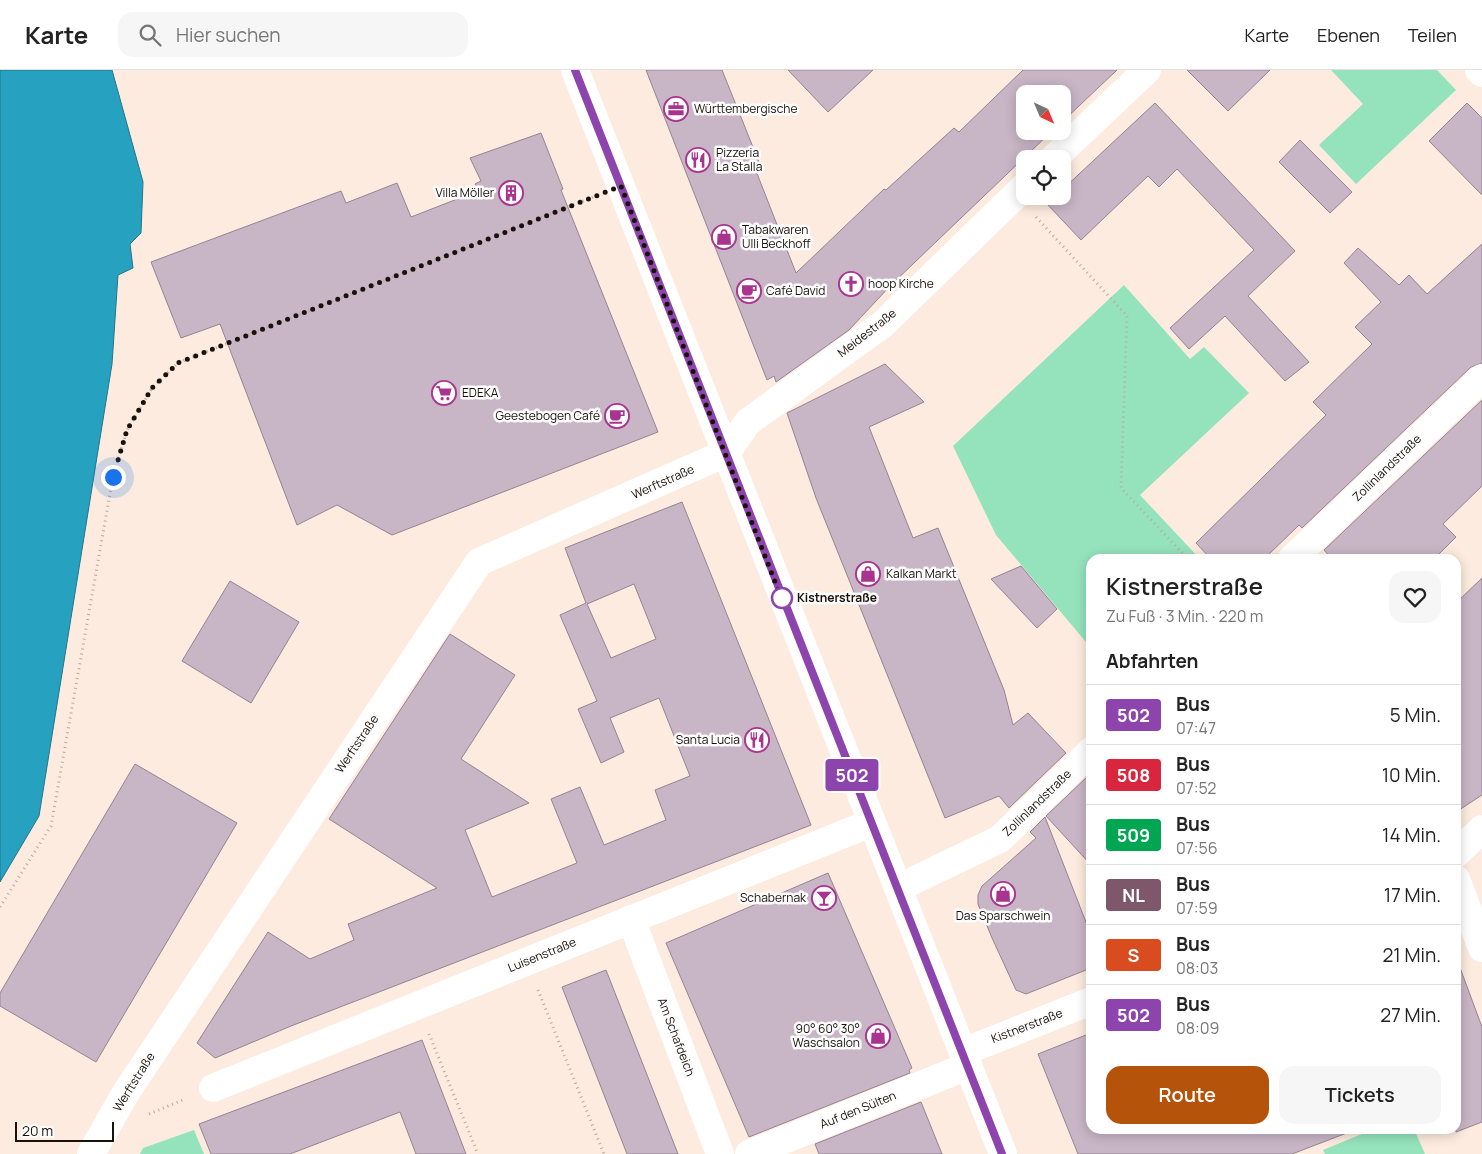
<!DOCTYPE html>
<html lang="de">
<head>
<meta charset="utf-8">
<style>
  :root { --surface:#fff; --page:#f6f6f6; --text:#222; --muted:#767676; --line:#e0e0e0; --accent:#b45309 }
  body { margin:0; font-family:Manrope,sans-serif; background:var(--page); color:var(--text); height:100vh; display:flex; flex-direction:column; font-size:19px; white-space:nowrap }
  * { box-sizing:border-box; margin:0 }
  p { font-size:16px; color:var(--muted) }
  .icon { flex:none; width:28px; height:28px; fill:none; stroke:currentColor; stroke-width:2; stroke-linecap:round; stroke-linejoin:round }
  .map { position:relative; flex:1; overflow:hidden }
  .sheet { position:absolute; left:1086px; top:484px; width:375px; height:580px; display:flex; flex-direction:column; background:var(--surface); border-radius:15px; box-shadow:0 2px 12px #0003 }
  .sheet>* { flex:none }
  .badge { padding:0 10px; border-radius:4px; font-size:18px; line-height:32px }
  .needle { width:32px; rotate:136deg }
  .buttons { position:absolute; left:1016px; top:15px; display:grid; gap:10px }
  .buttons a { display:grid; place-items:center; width:55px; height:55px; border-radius:10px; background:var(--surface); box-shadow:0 2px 12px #0003; font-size:25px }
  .scale { position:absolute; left:15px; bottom:12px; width:99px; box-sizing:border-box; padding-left:5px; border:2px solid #19120c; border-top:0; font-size:14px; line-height:18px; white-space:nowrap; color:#19120c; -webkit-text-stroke:4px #fcfcfc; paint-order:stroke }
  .you { position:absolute; width:25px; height:25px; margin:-12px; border:4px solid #fff; border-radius:50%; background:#1a73e8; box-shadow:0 0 0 8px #1a73e833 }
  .map>.badge { position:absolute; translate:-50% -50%; box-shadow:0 0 0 2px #fff }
  h2 { padding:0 20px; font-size:19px; line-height:45px }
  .round { display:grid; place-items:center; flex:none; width:52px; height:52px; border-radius:15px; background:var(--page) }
  .headline { display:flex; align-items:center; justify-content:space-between; height:85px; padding:0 20px }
  h1 { font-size:24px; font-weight:600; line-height:38px }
  .cta { display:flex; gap:10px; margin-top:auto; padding:10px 20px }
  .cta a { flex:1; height:58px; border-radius:15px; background:var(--accent); color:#fff; font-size:20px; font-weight:600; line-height:58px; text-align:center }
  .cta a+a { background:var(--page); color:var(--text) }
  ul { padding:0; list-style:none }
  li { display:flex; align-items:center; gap:15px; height:60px; padding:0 20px; border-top:1px solid var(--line) }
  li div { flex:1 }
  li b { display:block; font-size:19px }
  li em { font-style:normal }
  li .badge { min-width:55px; font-weight:700; text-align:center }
  header { display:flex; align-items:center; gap:30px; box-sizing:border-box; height:70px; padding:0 25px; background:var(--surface); border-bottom:1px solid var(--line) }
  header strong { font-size:24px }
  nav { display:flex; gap:28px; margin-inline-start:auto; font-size:18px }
  .search { width:350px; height:45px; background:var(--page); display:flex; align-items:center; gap:12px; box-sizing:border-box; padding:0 18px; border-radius:15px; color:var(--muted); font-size:19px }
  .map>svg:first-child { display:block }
</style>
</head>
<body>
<header>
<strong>Karte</strong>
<div class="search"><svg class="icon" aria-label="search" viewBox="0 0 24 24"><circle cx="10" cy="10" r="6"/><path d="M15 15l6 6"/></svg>Hier suchen</div>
<nav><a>Karte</a><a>Ebenen</a><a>Teilen</a></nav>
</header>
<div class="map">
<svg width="1482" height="1084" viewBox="0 0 1482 1084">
  <rect width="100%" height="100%" fill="#fcebde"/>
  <g fill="#95e3bd">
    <polygon points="1331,0 1437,0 1456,20 1356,114 1319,75 1363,34"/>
    <polygon points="1124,215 1190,289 1204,277 1249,323 1140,425 1200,489 1091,489 1091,578 996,465 953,376"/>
    <polygon points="1374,1059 1414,1059 1425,1084 1325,1084 1323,1080"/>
    <polygon points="194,1060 204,1084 140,1084 143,1078"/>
  </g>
  <polygon fill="#27a1c0" stroke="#23768a" points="0,0 112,0 143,112 141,163 130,174 133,198 118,205 112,294 39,746 0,812"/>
  <g fill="#c8b5c6" stroke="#958393" fill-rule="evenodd">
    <polygon points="646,0 722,0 761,97 756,101 796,203 884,119 886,120 954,58 959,62 1023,0 1117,0 1062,52 1062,24 1025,24 1025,61 1052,61 891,215 849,260 776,312 774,306 767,310"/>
    <polygon points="788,0 873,0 828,42"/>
    <polygon points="1187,0 1270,0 1228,41"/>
    <polygon points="1155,33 1295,181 1248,226 1309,292 1285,311 1225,246 1189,279 1170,258 1254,180 1177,99 1159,117 1148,106 1081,170 1047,134 1056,126 1062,126 1062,120"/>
    <polygon points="1467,33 1482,48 1482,125 1429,71"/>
    <polygon points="541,63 563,119 561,120 658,362 392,465 337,435 297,455 220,254 181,268 151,192 341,121 346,133 397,113 411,147 478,121 475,114 481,111 470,88"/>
    <polygon points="1300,70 1352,122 1330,143 1279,92"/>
    <polygon points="1482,174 1482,293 1471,297 1302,458 1299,455 1264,489 1211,489 1196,473 1326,345 1313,332 1372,274 1355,257 1381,232 1344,193 1358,178 1399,215 1409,205 1427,224"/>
    <polygon points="885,294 924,332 869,357 913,468 938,458 1004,620 1013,655 1028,643 1066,683 1009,738 999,726 945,748 816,428 787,343"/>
    <polygon points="1482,330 1482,416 1443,454 1456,467 1434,489 1332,489 1324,480"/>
    <path d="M682,432L811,755L291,956L215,988L197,973L268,862L310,889L354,870L348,854L437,818L329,749L450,564L515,605L461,689L529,733L465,760L492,827L577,793L551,729L580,717L604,775L666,750L655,720L690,706L659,628L610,648L624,682L601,693L578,639L597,631L560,545L586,533L565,478ZM634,514L656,569L611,588L587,534Z"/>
    <polygon points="1021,496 1057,539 1037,558 991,509"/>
    <polygon points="1482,508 1482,725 1456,742 1456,533"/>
    <polygon points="230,511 299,552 251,633 182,591"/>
    <polygon points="135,694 237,753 96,992 0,936 0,923"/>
    <polygon points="1088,706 1091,709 1091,795 1046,746"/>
    <polygon points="1045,747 1091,865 1091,898 1026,924 1016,920 992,868 978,834 978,825 982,816 1036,768 1030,762"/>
    <polygon points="828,803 912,998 909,1000 910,1003 749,1067 666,873"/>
    <polygon points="1459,895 1482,957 1482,1052 1456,1062 1456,896"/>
    <polygon points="606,900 678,1084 627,1084 562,917"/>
    <polygon points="1091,963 1091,1059 1351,1059 1352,1061 1292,1084 1078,1084 1038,984"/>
    <polygon points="422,970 466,1084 416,1084 400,1042 290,1084 211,1084 199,1054"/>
    <polygon points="921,1032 942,1084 819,1084 815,1074"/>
  </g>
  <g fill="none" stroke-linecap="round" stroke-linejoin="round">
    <g stroke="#b8aa9f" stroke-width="3" stroke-dasharray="1 4" stroke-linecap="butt">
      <polyline points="1036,147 1127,246 1121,418 1188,489"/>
      <polyline points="0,837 51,756 113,407 127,360 152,318 178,293 593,127"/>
      <polyline points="538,920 604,1084"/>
      <polyline points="429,964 478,1084"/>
      <polyline points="149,1044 185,1029"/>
    </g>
    <g stroke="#fff" stroke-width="28">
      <polyline points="1479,0 1482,3"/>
      <polyline points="1053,89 1147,0"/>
      <polyline points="1292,489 1482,308"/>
      <polyline points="1456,784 1482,759"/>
      <polyline points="1456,809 1482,878"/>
      <polyline points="898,818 1000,769 1091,681"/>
      <polyline points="631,849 720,1084"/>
      <polyline points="963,982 1091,931"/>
      <polyline points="213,1018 871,753"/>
      <polyline points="91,1084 125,1024 479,492 726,383 748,352 883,254 1025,116"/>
      <polyline points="749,1084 968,996"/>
    </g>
    <polyline stroke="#fff" stroke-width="28" points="575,0 1003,1084"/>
  </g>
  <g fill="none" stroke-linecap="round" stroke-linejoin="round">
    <defs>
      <polyline id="line" points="575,0 1002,1084"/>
    </defs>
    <use href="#line" stroke="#fff" stroke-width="11"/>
    <use href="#line" stroke="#8e44ad" stroke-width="8"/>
    <polyline stroke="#19120c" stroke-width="5" stroke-dasharray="0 9" points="113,407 127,360 152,318 178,293 621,116 784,535 782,528"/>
  </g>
  <defs>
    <symbol id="office-ring" viewBox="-11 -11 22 22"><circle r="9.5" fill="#fcfcfc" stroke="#a8348f" stroke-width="1.5"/><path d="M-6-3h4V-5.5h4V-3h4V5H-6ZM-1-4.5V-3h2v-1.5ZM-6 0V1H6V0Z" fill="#a8348f"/></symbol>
    <symbol id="restaurant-ring" viewBox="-11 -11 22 22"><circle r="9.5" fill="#fcfcfc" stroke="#a8348f" stroke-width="1.5"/><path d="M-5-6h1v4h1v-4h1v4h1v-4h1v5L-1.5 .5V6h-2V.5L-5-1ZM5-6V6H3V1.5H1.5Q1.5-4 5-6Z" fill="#a8348f"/></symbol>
    <symbol id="building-ring" viewBox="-11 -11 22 22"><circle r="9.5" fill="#fcfcfc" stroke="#a8348f" stroke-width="1.5"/><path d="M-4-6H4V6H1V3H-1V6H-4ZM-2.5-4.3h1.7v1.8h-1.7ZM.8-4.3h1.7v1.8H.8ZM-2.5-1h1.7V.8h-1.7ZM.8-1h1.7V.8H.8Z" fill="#a8348f"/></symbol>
    <symbol id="shop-ring" viewBox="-11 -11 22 22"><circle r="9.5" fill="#fcfcfc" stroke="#a8348f" stroke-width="1.5"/><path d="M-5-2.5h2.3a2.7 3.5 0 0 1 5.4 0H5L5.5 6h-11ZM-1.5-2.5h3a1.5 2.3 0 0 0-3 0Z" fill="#a8348f"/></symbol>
    <symbol id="church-ring" viewBox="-11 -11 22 22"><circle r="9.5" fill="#fcfcfc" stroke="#a8348f" stroke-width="1.5"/><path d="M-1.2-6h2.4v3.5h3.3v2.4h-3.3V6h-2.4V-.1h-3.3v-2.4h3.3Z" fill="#a8348f"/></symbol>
    <symbol id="cafe-ring" viewBox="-11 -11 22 22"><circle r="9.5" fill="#fcfcfc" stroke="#a8348f" stroke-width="1.5"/><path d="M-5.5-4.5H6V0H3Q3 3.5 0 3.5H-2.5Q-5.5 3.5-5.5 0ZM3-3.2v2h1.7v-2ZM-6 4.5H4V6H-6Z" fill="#a8348f"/></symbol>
    <symbol id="supermarket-ring" viewBox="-11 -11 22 22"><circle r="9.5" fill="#fcfcfc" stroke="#a8348f" stroke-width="1.5"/><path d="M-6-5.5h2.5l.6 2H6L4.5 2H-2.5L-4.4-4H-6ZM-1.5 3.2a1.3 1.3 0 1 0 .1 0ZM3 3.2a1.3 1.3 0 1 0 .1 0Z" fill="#a8348f"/></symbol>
    <symbol id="bar-ring" viewBox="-11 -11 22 22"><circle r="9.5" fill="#fcfcfc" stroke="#a8348f" stroke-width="1.5"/><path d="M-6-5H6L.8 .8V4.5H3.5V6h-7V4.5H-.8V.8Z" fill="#a8348f"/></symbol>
  </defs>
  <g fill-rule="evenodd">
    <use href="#office-ring" x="662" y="25" width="28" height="28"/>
    <use href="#restaurant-ring" x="684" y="76" width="28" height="28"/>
    <use href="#building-ring" x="497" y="109" width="28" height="28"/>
    <use href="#shop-ring" x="710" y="153" width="28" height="28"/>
    <use href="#church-ring" x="837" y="200" width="28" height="28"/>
    <use href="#cafe-ring" x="735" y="207" width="28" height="28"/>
    <use href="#supermarket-ring" x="430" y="309" width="28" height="28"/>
    <use href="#cafe-ring" x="603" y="332" width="28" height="28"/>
    <use href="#shop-ring" x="854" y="490" width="28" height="28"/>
    <use href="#restaurant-ring" x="743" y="656" width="28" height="28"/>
    <use href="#shop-ring" x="989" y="810" width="28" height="28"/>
    <use href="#bar-ring" x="810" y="814" width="28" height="28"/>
    <use href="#shop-ring" x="864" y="952" width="28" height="28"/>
  </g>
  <circle fill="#fff" stroke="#8e44ad" stroke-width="2.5" cx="782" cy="528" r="10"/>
  <g text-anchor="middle" stroke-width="5" stroke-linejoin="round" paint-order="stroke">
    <g font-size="12" fill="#19120c" stroke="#fcfcfc" text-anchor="start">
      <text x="694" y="43">Württembergische</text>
      <text x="716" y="87">Pizzeria<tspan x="716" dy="14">La Stalla</tspan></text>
      <text x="494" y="127" text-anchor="end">Villa Möller</text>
      <text x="742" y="164">Tabakwaren<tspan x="742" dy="14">Ulli Beckhoff</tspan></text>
      <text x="868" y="218">hoop Kirche</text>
      <text x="766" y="225">Café David</text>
      <text x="462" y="327">EDEKA</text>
      <text x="600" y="350" text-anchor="end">Geestebogen Café</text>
      <text x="886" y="508">Kalkan Markt</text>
      <text x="740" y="674" text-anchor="end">Santa Lucia</text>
      <text x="806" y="832" text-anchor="end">Schabernak</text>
      <text x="1003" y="850" text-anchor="middle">Das Sparschwein</text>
      <text x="860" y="963" text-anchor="end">90° 60° 30°<tspan x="860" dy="14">Waschsalon</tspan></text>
    </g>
    <g font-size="12" fill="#19120c" stroke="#fcfcfc">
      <text transform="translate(867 263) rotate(-38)" y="4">Meidestraße</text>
      <text transform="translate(1387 398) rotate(-44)" y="4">Zollinlandstraße</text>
      <text transform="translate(663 412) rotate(-24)" y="4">Werftstraße</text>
      <text transform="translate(357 674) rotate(-56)" y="4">Werftstraße</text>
      <text transform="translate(1037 733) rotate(-44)" y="4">Zollinlandstraße</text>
      <text transform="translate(542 885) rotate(-22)" y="4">Luisenstraße</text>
      <text transform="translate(1027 956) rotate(-21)" y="4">Kistnerstraße</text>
      <text transform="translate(676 967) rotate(69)" y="4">Am Schafdeich</text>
      <text transform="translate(134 1012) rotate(-58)" y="4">Werftstraße</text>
      <text transform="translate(858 1040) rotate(-22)" y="4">Auf den Sülten</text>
    </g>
    <g font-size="12" font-weight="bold" fill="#19120c" stroke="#fcfcfc" text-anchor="start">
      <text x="797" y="532">Kistnerstraße</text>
    </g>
  </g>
</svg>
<div class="buttons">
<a><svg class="needle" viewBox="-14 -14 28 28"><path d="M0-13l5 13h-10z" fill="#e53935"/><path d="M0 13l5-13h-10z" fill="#767676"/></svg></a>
<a><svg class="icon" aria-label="locate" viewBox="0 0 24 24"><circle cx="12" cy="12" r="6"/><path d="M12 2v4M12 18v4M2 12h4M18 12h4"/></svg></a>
</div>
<div class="scale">20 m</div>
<div class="you" style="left:113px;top:407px"></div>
<b class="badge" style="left:852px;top:705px;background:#8e44ad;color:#fff">502</b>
<section class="sheet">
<div class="headline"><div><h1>Kistnerstraße</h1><p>Zu Fuß · 3 Min. · 220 m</p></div><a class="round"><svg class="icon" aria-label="heart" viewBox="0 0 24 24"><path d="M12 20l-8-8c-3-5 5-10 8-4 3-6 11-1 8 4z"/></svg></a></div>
<h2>Abfahrten</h2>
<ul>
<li><span class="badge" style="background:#8e44ad;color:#fff">502</span><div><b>Bus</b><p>07:47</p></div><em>5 Min.</em></li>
<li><span class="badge" style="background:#d7263d;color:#fff">508</span><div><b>Bus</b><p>07:52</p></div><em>10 Min.</em></li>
<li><span class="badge" style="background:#00a651;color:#fff">509</span><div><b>Bus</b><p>07:56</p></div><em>14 Min.</em></li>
<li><span class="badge" style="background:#7e576b;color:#fff">NL</span><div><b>Bus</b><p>07:59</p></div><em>17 Min.</em></li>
<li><span class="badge" style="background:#d94c20;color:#fff">S</span><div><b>Bus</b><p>08:03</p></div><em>21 Min.</em></li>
<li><span class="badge" style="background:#8e44ad;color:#fff">502</span><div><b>Bus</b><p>08:09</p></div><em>27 Min.</em></li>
</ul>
<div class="cta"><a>Route</a><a>Tickets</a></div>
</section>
</div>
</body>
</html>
